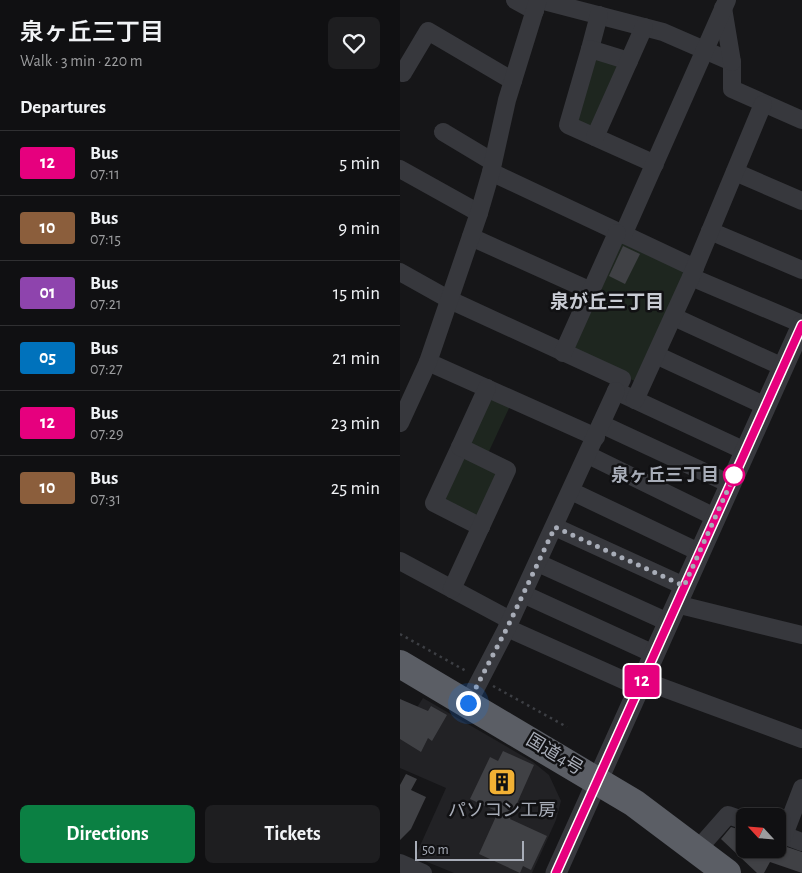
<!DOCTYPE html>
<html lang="en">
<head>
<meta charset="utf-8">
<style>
  :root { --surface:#101012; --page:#1e1e20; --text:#f1f3f6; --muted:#9c9d9f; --line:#303032; --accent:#0b8043 }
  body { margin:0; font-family:"Alegreya Sans","Noto Sans JP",sans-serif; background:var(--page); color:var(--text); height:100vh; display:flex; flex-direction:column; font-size:19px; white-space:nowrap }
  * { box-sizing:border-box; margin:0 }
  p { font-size:16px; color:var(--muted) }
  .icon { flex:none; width:28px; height:28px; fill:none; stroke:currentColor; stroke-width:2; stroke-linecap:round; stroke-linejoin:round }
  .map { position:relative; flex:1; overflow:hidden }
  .side { display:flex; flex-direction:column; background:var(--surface); width:400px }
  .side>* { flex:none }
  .badge { padding:0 10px; border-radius:4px; font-size:18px; line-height:32px }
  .needle { width:32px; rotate:296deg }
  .buttons { position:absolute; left:336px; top:808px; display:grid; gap:10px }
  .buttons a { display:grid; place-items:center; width:50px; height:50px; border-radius:8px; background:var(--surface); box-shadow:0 1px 4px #0004,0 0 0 1px var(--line); font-size:25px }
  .scale { position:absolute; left:15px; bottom:12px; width:109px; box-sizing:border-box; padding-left:5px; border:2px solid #a8adb8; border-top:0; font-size:14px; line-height:18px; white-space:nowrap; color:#a8adb8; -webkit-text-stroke:4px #111113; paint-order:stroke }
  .you { position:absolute; width:25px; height:25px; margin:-12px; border:4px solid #fff; border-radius:50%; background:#1a73e8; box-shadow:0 0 0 8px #1a73e833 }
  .map>.badge { position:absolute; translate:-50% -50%; box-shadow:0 0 0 2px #fff }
  h2 { padding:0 20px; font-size:19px; line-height:45px }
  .round { display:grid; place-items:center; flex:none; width:52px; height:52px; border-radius:8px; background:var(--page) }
  .summary { display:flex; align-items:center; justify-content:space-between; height:85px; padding:0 20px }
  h1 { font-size:24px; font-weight:600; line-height:38px }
  .cta { display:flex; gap:10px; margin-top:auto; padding:10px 20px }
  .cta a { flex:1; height:58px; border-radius:8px; background:var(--accent); color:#fff; font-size:20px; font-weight:600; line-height:58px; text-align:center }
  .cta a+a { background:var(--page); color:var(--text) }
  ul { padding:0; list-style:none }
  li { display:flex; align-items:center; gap:15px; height:65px; padding:0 20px; border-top:1px solid var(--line) }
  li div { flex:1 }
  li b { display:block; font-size:19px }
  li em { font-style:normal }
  li .badge { min-width:55px; font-weight:700; text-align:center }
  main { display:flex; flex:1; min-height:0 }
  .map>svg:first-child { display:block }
</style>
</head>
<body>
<main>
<section class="side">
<div class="summary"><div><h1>泉ヶ丘三丁目</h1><p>Walk · 3 min · 220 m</p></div><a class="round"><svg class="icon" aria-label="heart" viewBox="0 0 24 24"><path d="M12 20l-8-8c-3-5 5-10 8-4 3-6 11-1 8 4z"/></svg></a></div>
<h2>Departures</h2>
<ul>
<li><span class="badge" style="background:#e6007e;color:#fff">12</span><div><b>Bus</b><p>07:11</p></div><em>5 min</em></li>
<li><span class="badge" style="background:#8b5e3c;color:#fff">10</span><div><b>Bus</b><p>07:15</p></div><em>9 min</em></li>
<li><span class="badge" style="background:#8e44ad;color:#fff">01</span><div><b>Bus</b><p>07:21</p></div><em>15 min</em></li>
<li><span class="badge" style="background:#0072bc;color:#fff">05</span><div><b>Bus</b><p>07:27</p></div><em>21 min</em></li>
<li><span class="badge" style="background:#e6007e;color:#fff">12</span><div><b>Bus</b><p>07:29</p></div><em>23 min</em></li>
<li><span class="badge" style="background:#8b5e3c;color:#fff">10</span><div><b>Bus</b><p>07:31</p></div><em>25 min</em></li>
</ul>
<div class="cta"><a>Directions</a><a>Tickets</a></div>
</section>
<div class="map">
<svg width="402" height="873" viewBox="0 0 402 873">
  <rect width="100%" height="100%" fill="#161618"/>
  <polygon fill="#222225" points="23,698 133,762 149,775 161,801 156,820 132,873 54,873 15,857 46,788 0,768 0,734"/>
  <g fill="#1e261f">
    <polygon points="192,53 225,63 193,133 172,123"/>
    <polygon points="218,238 290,271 239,383 167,350"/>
    <polygon points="88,396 110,406 84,462 103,471 80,521 39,501"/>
  </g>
  <g fill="#404145">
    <polygon points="223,246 240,254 225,284 209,276"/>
    <polygon points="0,699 28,711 31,706 47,715 32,741 28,738 21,752 0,739"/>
    <polygon points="103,751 134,765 110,819 147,836 131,870 123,866 120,873 79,854 98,812 70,799 90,757 98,761"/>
    <polygon points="6,774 17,779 11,790 26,797 11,829 0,840 0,785"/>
    <polygon points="331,827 345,831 345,849 378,849 378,844 402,852 402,873 370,862 364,873 357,873 321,839"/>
  </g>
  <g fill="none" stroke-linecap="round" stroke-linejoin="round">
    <g stroke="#3d3f44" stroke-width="2.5" stroke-dasharray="2.5 4" stroke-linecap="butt">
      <polyline points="0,634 66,671"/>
      <polyline points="93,686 167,727"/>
    </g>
    <g stroke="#37383d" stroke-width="18">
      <polyline points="115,0 135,11"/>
      <polyline points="140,0 263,32 332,62 332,89 402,120"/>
      <polyline points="323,8 332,62"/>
      <polyline points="190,49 199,15"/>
      <polyline points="229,61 190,49 168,125 255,164"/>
      <polyline points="0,71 3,73 28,31 113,81"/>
      <polyline points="43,132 93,162"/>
      <polyline points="195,137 244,27"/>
      <polyline points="0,169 79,213"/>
      <polyline points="91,172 295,268"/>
      <polyline points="335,172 402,201"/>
      <polyline points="310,231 402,270"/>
      <polyline points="223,235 327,0"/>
      <polyline points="71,237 191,291"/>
      <polyline points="0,272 50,300 222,379 216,391 345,451"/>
      <polyline points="291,277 402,324"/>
      <polyline points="274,317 383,367"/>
      <polyline points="163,353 217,233"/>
      <polyline points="256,355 366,406"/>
      <polyline points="28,362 196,437"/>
      <polyline points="235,400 291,277 363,104"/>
      <polyline points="0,423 28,362 79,213 91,172 107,100 138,0"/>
      <polyline points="201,424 330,484"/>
      <polyline points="60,447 34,503 81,527"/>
      <polyline points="188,455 315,517"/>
      <polyline points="171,491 299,552"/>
      <polyline points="155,527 284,586"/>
      <polyline points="0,561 110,620"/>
      <polyline points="138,563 268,622"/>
      <polyline points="52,589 107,470 60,447 87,388"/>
      <polyline points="123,594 254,654"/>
      <polyline points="276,604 402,635"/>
      <polyline points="107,628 239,687"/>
      <polyline points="242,680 402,739"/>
      <polyline points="68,703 107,628 216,391"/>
      <polyline points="378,833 402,842"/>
      <polyline points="384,835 402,788"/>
      <polyline points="298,849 328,815 345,821"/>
      <polyline points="0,863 23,873"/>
    </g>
    <polyline stroke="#37383d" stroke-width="21" points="156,873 402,325"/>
    <polyline stroke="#5b5e65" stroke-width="28" points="0,664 234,803 327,873"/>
  </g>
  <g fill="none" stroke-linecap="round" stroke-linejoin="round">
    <defs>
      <polyline id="line" points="156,873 402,325"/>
    </defs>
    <use href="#line" stroke="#fff" stroke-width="11"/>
    <use href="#line" stroke="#e6007e" stroke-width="8"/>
    <polyline stroke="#a8adb8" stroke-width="5" stroke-dasharray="0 9" points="68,703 107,628 155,527 284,586 338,467 334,475"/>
  </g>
  <defs>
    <symbol id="building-square" viewBox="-11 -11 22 22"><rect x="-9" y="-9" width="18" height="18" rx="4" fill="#f2b134" stroke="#111113"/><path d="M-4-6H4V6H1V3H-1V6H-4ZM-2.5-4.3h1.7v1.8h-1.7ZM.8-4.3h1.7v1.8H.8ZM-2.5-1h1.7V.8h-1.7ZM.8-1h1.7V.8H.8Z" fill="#111"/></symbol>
  </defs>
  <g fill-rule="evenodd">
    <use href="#building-square" x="86" y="766" width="32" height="32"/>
  </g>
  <circle fill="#fff" stroke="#e6007e" stroke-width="2.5" cx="334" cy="475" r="10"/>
  <g text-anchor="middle" stroke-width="5" stroke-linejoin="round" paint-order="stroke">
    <g font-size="18" font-weight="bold" fill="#a8adb8" stroke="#111113" text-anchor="end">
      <text x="319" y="481">泉ヶ丘三丁目</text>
    </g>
    <g font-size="18" fill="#a8adb8" stroke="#111113">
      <text transform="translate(155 754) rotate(31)" y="6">国道4号</text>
    </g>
    <g font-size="18" fill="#a8adb8" stroke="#111113">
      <text x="102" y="816">パソコン工房</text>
    </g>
    <g font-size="19" font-weight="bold" fill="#c9ccd4" stroke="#111113">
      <text x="207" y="308">泉が丘三丁目</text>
    </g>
  </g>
</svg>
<div class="buttons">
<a><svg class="needle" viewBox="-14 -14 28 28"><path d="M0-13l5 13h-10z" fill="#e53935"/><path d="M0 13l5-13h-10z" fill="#9c9d9f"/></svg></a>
</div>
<div class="scale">50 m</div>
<div class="you" style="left:68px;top:703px"></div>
<b class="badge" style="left:242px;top:681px;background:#e6007e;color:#fff">12</b>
</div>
</main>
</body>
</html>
